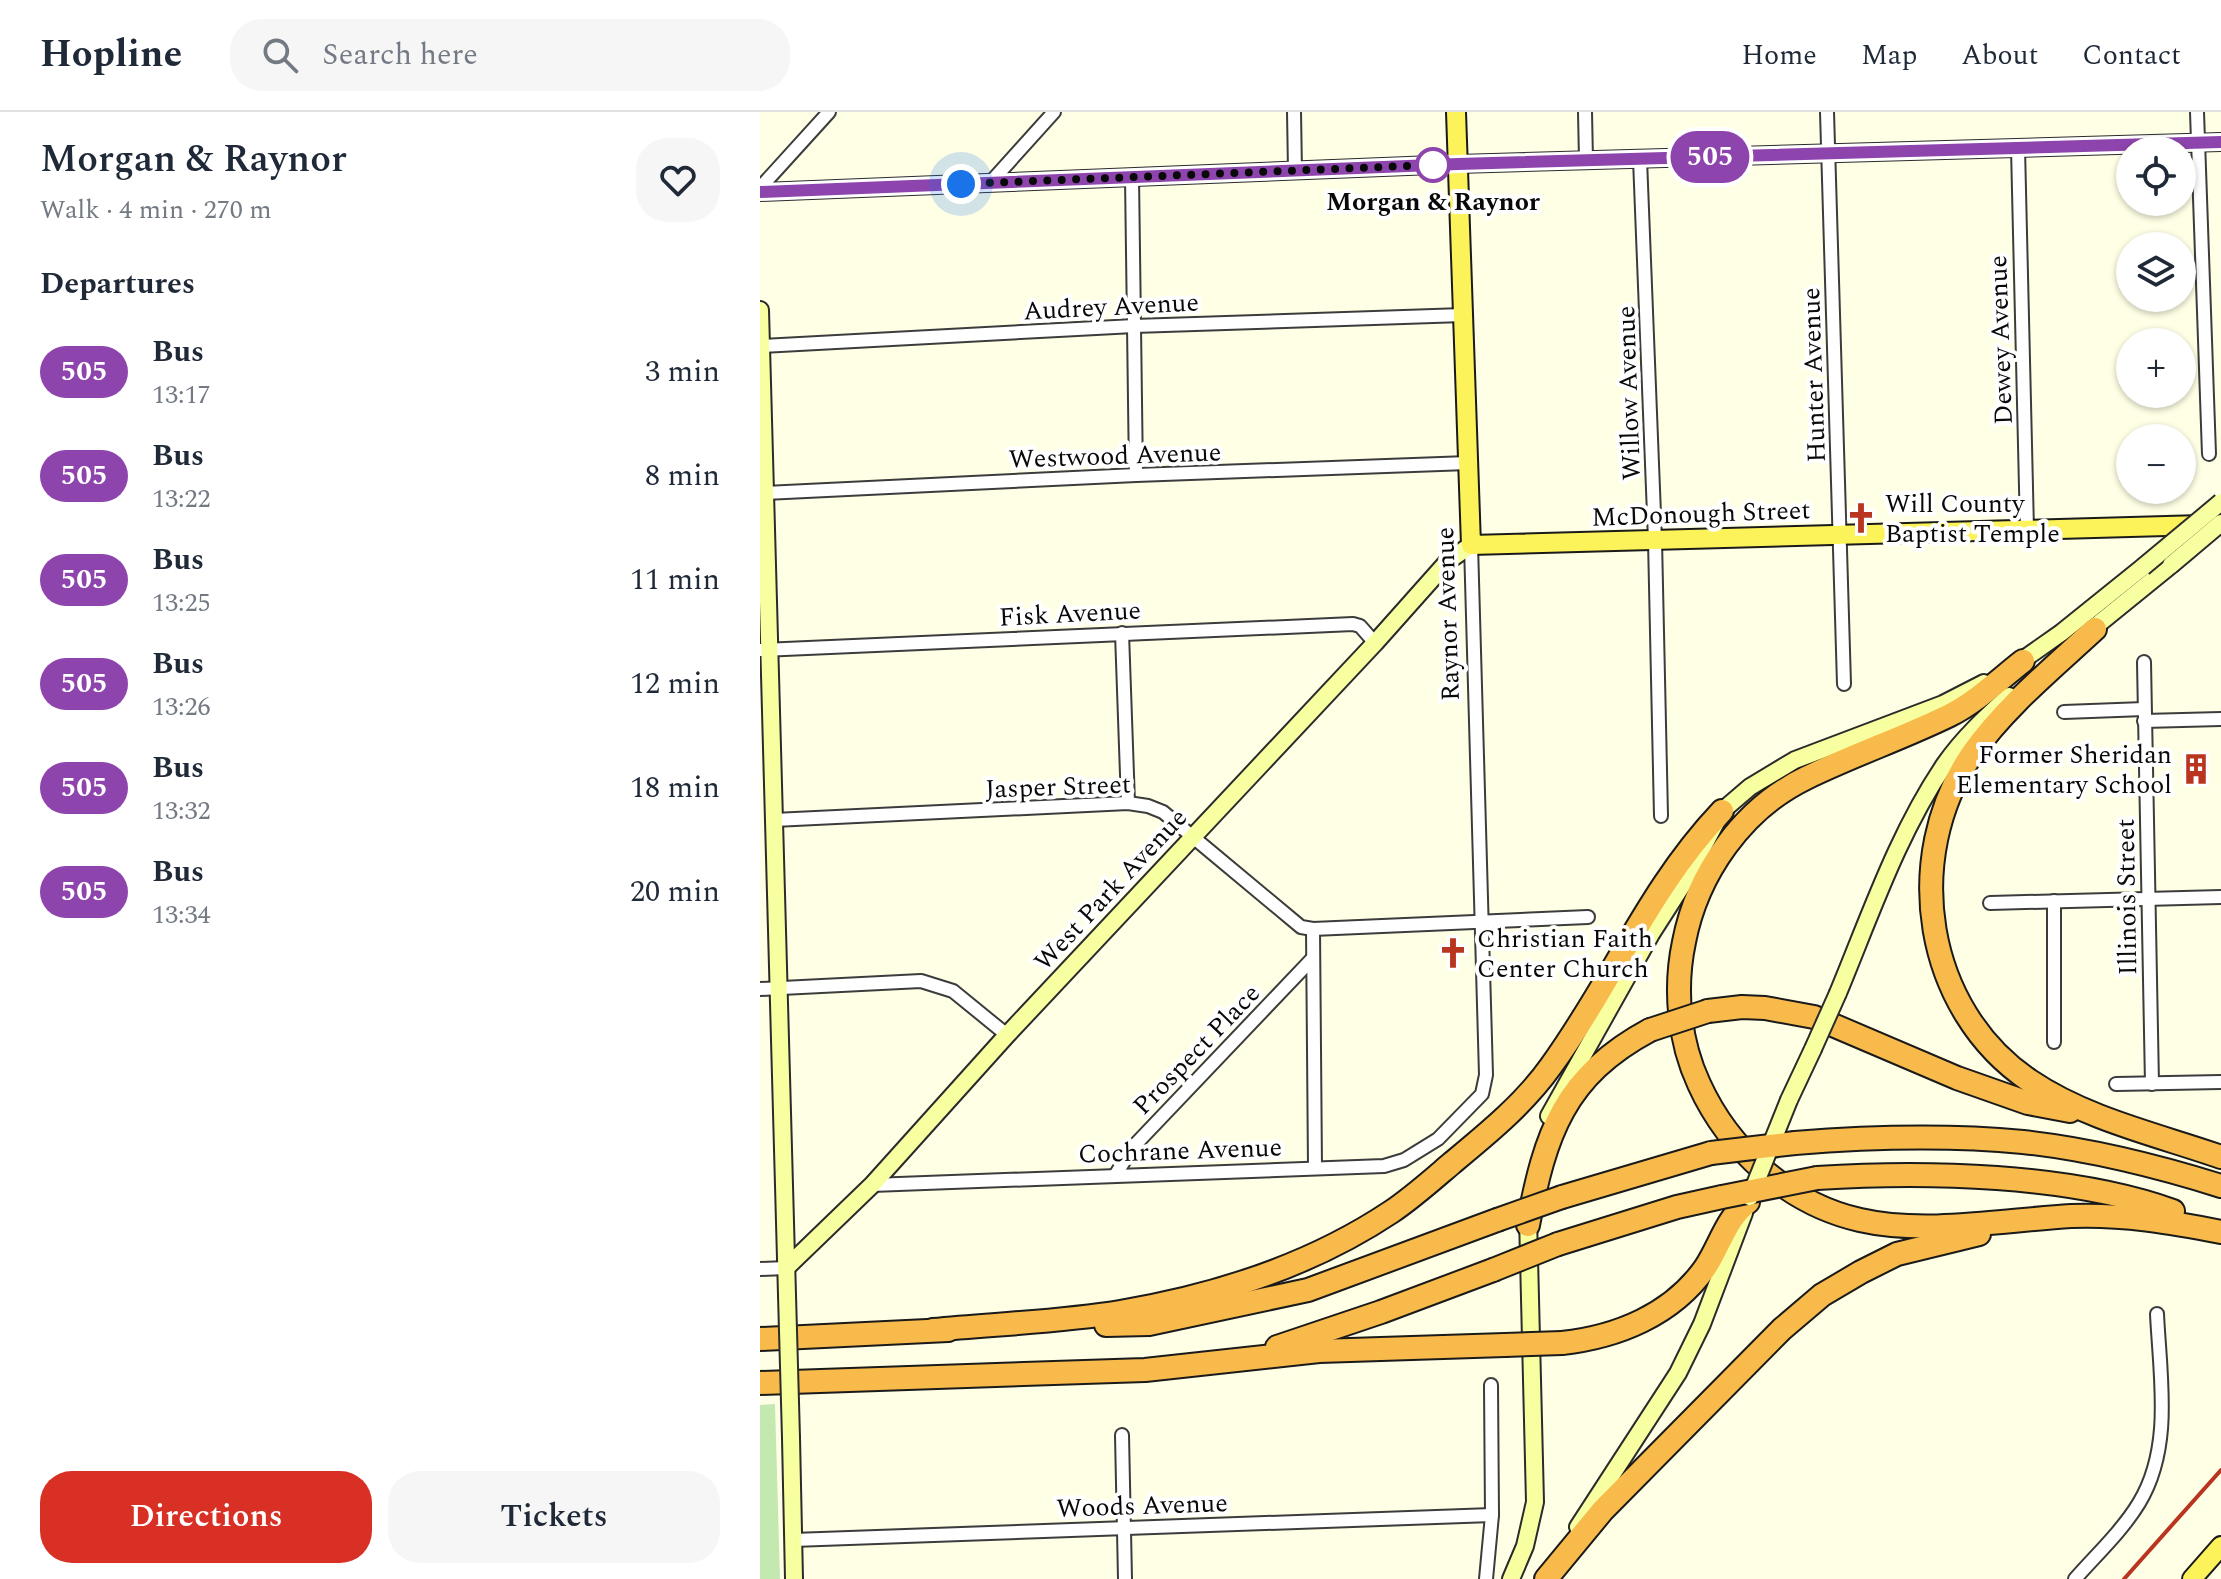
<!DOCTYPE html>
<html lang="en">
<head>
<meta charset="utf-8">
<style>
  :root { --surface:#fff; --page:#f6f6f7; --text:#1f2937; --muted:#747a83; --line:#e0e1e3; --accent:#d93025 }
  body { margin:0; font-family:Spectral,serif; background:var(--page); color:var(--text); height:100vh; display:flex; flex-direction:column; font-size:30px; white-space:nowrap }
  * { box-sizing:border-box; margin:0 }
  p { font-size:26px; color:var(--muted) }
  .icon { flex:none; width:44px; height:44px; fill:none; stroke:currentColor; stroke-width:2; stroke-linecap:round; stroke-linejoin:round }
  .map { position:relative; flex:1; overflow:hidden }
  .sheet { display:flex; flex-direction:column; background:var(--surface); width:760px }
  .sheet>* { flex:none }
  .badge { padding:0 16px; border-radius:26px; font-size:28px; line-height:52px }
  .buttons { position:absolute; left:1356px; top:24px; display:grid; gap:16px }
  .buttons a { display:grid; place-items:center; width:80px; height:80px; border-radius:50%; background:var(--surface); box-shadow:0 2px 6px #0004; font-size:40px }
  .you { position:absolute; width:40px; height:40px; margin:-20px; border:6px solid #fff; border-radius:50%; background:#1a73e8; box-shadow:0 0 0 12px #1a73e833 }
  .map>.badge { position:absolute; translate:-50% -50%; box-shadow:0 0 0 4px #fff }
  h2 { padding:0 40px; font-size:30px; line-height:72px }
  .round { display:grid; place-items:center; flex:none; width:84px; height:84px; border-radius:32px; background:var(--page) }
  .summary { display:flex; align-items:center; justify-content:space-between; height:136px; padding:0 40px }
  h1 { font-size:38px; font-weight:600; line-height:60px }
  .button { display:flex; gap:16px; margin-top:auto; padding:16px 40px }
  .button a { flex:1; height:92px; border-radius:32px; background:var(--accent); color:#fff; font-size:32px; font-weight:600; line-height:92px; text-align:center }
  .button a+a { background:var(--page); color:var(--text) }
  ul { padding:0; list-style:none }
  li { display:flex; align-items:center; gap:24px; height:104px; padding:0 40px }
  li div { flex:1 }
  li b { display:block; font-size:30px }
  li em { font-style:normal }
  li .badge { min-width:88px; font-weight:700; text-align:center }
  header { display:flex; align-items:center; gap:48px; box-sizing:border-box; height:112px; padding:0 40px; background:var(--surface); border-bottom:2px solid var(--line) }
  header strong { font-size:38px }
  nav { display:flex; gap:44px; margin-inline-start:auto; font-size:28px }
  .search { width:560px; height:72px; background:var(--page); display:flex; align-items:center; gap:20px; box-sizing:border-box; padding:0 28px; border-radius:32px; color:var(--muted); font-size:30px }
  main { display:flex; flex:1; min-height:0 }
  .map>svg:first-child { display:block }
</style>
</head>
<body>
<header>
<strong>Hopline</strong>
<div class="search"><svg class="icon" aria-label="search" viewBox="0 0 24 24"><circle cx="10" cy="10" r="6"/><path d="M15 15l6 6"/></svg>Search here</div>
<nav><a>Home</a><a>Map</a><a>About</a><a>Contact</a></nav>
</header>
<main>
<section class="sheet">
<div class="summary"><div><h1>Morgan &amp; Raynor</h1><p>Walk · 4 min · 270 m</p></div><a class="round"><svg class="icon" aria-label="heart" viewBox="0 0 24 24"><path d="M12 20l-8-8c-3-5 5-10 8-4 3-6 11-1 8 4z"/></svg></a></div>
<h2>Departures</h2>
<ul>
<li><span class="badge" style="background:#8e44ad;color:#fff">505</span><div><b>Bus</b><p>13:17</p></div><em>3 min</em></li>
<li><span class="badge" style="background:#8e44ad;color:#fff">505</span><div><b>Bus</b><p>13:22</p></div><em>8 min</em></li>
<li><span class="badge" style="background:#8e44ad;color:#fff">505</span><div><b>Bus</b><p>13:25</p></div><em>11 min</em></li>
<li><span class="badge" style="background:#8e44ad;color:#fff">505</span><div><b>Bus</b><p>13:26</p></div><em>12 min</em></li>
<li><span class="badge" style="background:#8e44ad;color:#fff">505</span><div><b>Bus</b><p>13:32</p></div><em>18 min</em></li>
<li><span class="badge" style="background:#8e44ad;color:#fff">505</span><div><b>Bus</b><p>13:34</p></div><em>20 min</em></li>
</ul>
<div class="button"><a>Directions</a><a>Tickets</a></div>
</section>
<div class="map">
<svg width="1461" height="1467" viewBox="0 0 1461 1467">
  <rect width="100%" height="100%" fill="#ffffe6"/>
  <polygon fill="#c3e9b0" points="15,1292 20,1467 0,1467 0,1293"/>
  <g fill="none" stroke-linecap="round" stroke-linejoin="round">
    <defs>
      <g id="street">
        <polyline points="534,0 535,59"/>
        <polyline points="825,0 826,48"/>
        <polyline points="1067,0 1084,572"/>
        <polyline points="1437,0 1449,342"/>
        <polyline points="1258,36 1267,418"/>
        <polyline points="880,47 895,428 901,704"/>
        <polyline points="372,65 376,363"/>
        <polyline points="230,71 294,0"/>
        <polyline points="0,76 69,0"/>
        <polyline points="1,234 374,214 703,203"/>
        <polyline points="5,381 376,363 708,351"/>
        <polyline points="362,521 368,691"/>
        <polyline points="0,538 593,512 600,514 615,531"/>
        <polyline points="1384,550 1392,972"/>
        <polyline points="1304,600 1384,597"/>
        <polyline points="1384,609 1461,607"/>
        <polyline points="14,708 368,691 388,694 403,700 541,815 553,817 828,805"/>
        <polyline points="1294,789 1294,930"/>
        <polyline points="1230,791 1461,785"/>
        <polyline points="553,817 555,1056"/>
        <polyline points="0,877 161,869 193,879 247,923"/>
        <polyline points="1356,972 1461,970"/>
        <polyline points="356,1062 373,1035 553,846"/>
        <polyline points="112,1073 624,1054 644,1048 678,1027 722,982 726,963 711,433"/>
        <polyline points="0,1157 26,1156"/>
        <polyline points="362,1323 365,1467"/>
        <polyline points="33,1428 732,1403"/>
        <polyline points="726,1467 732,1403 731,1273"/>
        <path d="M1315,1467C1336,1443 1362,1419 1379,1391C1413,1335 1400,1265 1397,1202"/>
      </g>
      <g id="secondary">
        <polyline points="0,80 698,52 1461,30"/>
        <polyline points="0,198 27,1183"/>
        <polyline points="1326,522 1411,453"/>
        <polyline points="1254,554 1301,521 1383,455"/>
        <path d="M1078,881C1110,804 1138,721 1185,652C1203,626 1226,605 1249,584"/>
        <polyline points="1029,988 1053,937"/>
        <polyline points="789,1004 891,822 925,769 962,699 990,675 1035,648 1183,592 1224,571"/>
        <polyline points="26,1156 112,1073 247,923 615,531 688,449 711,433"/>
        <polyline points="31,1326 34,1467"/>
        <polyline points="818,1415 918,1261 942,1212 984,1101"/>
        <polyline points="751,1467 765,1434 775,1390 768,1105"/>
      </g>
      <g id="primary">
        <polyline points="696,0 711,433 1442,413"/>
        <polyline points="1432,1467 1461,1434"/>
      </g>
      <g id="highway">
        <path d="M1335,517C1293,556 1245,595 1212,642C1141,746 1164,898 1270,969C1326,1007 1398,1023 1461,1045"/>
        <path d="M1263,549C1240,567 1216,590 1190,603C1143,626 1093,643 1046,666C982,697 937,762 924,830C914,877 919,929 939,972C969,1038 1029,1092 1100,1108C1165,1123 1244,1108 1311,1104C1362,1102 1411,1110 1461,1120"/>
        <polyline points="948,899 982,895 1005,896 1054,905 1197,966 1268,991 1310,999"/>
        <path d="M1035,1031C1110,1025 1188,1023 1263,1030C1329,1037 1397,1054 1461,1074"/>
        <path d="M1057,1066C1165,1059 1310,1062 1413,1099"/>
        <polyline points="802,1085 951,1041"/>
        <path d="M768,1113C785,1022 804,964 890,918"/>
        <polyline points="798,1132 917,1095 962,1085"/>
        <polyline points="346,1213 389,1212 548,1178 737,1108"/>
        <path d="M173,1218C235,1212 299,1210 360,1200C455,1184 550,1154 631,1100C652,1086 672,1068 692,1051C727,1022 764,992 791,954C853,869 888,777 962,699"/>
        <polyline points="0,1227 188,1218"/>
        <path d="M802,1231C857,1225 912,1203 945,1156C960,1134 966,1106 988,1090"/>
        <polyline points="517,1235 621,1200 733,1158"/>
        <polyline points="0,1271 385,1258 559,1239 745,1233"/>
        <polyline points="786,1467 843,1398 1022,1217 1062,1183 1101,1160 1137,1142 1219,1122"/>
      </g>
    </defs>
    <use href="#street" stroke="#3c3c3c" stroke-width="16"/>
    <use href="#secondary" stroke="#2b2b2b" stroke-width="20"/>
    <use href="#primary" stroke="#1a1a1a" stroke-width="22"/>
    <use href="#highway" stroke="#1a1a1a" stroke-width="26"/>
    <use href="#street" stroke="#fff" stroke-width="12"/>
    <use href="#secondary" stroke="#f8ffa1" stroke-width="16"/>
    <use href="#primary" stroke="#fcf259" stroke-width="18"/>
    <use href="#highway" stroke="#f8ba4b" stroke-width="22"/>
    <polyline stroke="#ba3520" stroke-width="4" points="1364,1467 1461,1358"/>
    <defs>
      <g id="secondary-bridge">
        <polyline points="1411,453 1461,411"/>
        <polyline points="1383,455 1461,390"/>
        <polyline points="1053,937 1078,881"/>
        <polyline points="990,1085 1029,988"/>
        <polyline points="27,1183 31,1326"/>
      </g>
      <g id="highway-bridge">
        <polyline points="890,918 948,899"/>
        <polyline points="951,1041 1035,1031"/>
        <polyline points="962,1085 1057,1066"/>
        <polyline points="737,1108 802,1085"/>
        <polyline points="733,1158 798,1132"/>
        <polyline points="745,1233 802,1231"/>
      </g>
    </defs>
    <use href="#secondary-bridge" stroke="#2b2b2b" stroke-width="20" stroke-linecap="butt"/>
    <use href="#highway-bridge" stroke="#1a1a1a" stroke-width="26" stroke-linecap="butt"/>
    <use href="#secondary-bridge" stroke="#f8ffa1" stroke-width="16"/>
    <use href="#highway-bridge" stroke="#f8ba4b" stroke-width="22"/>
  </g>
  <g fill="none" stroke-linecap="round" stroke-linejoin="round">
    <defs>
      <polyline id="line" points="0,80 698,52 1461,30"/>
    </defs>
    <use href="#line" stroke="#fff" stroke-width="18"/>
    <use href="#line" stroke="#8e44ad" stroke-width="12"/>
    <polyline stroke="#090909" stroke-width="8" stroke-dasharray="0 14.4" points="201,72 673,53"/>
  </g>
  <defs>
    <symbol id="church-bare" viewBox="-9 -9 18 18"><path d="M-1.2-6h2.4v3.5h3.3v2.4h-3.3V6h-2.4V-.1h-3.3v-2.4h3.3Z" fill="#ba3520" stroke="#fff" stroke-width="2.5" paint-order="stroke"/></symbol>
    <symbol id="building-bare" viewBox="-9 -9 18 18"><path d="M-4-6H4V6H1V3H-1V6H-4ZM-2.5-4.3h1.7v1.8h-1.7ZM.8-4.3h1.7v1.8H.8ZM-2.5-1h1.7V.8h-1.7ZM.8-1h1.7V.8H.8Z" fill="#ba3520" stroke="#fff" stroke-width="2.5" paint-order="stroke"/></symbol>
  </defs>
  <g fill-rule="evenodd">
    <use href="#church-bare" x="1079" y="384" width="44" height="44"/>
    <use href="#building-bare" x="1414" y="635" width="44" height="44"/>
    <use href="#church-bare" x="671" y="819" width="44" height="44"/>
  </g>
  <circle fill="#fff" stroke="#8e44ad" stroke-width="4" cx="673" cy="53" r="16"/>
  <g text-anchor="middle" stroke-width="8" stroke-linejoin="round" paint-order="stroke">
    <g font-size="26" font-weight="bold" fill="#090909" stroke="#fff">
      <text x="673" y="98">Morgan &amp; Raynor</text>
    </g>
    <g font-size="26" fill="#090909" stroke="#fff">
      <text transform="translate(351 194) rotate(-3)" y="9">Audrey Avenue</text>
      <text transform="translate(1240 228) rotate(-92)" y="9">Dewey Avenue</text>
      <text transform="translate(1053 263) rotate(-92)" y="9">Hunter Avenue</text>
      <text transform="translate(868 281) rotate(-92)" y="9">Willow Avenue</text>
      <text transform="translate(355 343) rotate(-2)" y="9">Westwood Avenue</text>
      <text transform="translate(941 401) rotate(-2)" y="9">McDonough Street</text>
      <text transform="translate(310 501) rotate(-3)" y="9">Fisk Avenue</text>
      <text transform="translate(687 502) rotate(-92)" y="9">Raynor Avenue</text>
      <text transform="translate(298 674) rotate(-2)" y="9">Jasper Street</text>
      <text transform="translate(350 777) rotate(-47)" y="9">West Park Avenue</text>
      <text transform="translate(1366 785) rotate(-91)" y="9">Illinois Street</text>
      <text transform="translate(436 937) rotate(-46)" y="9">Prospect Place</text>
      <text transform="translate(420 1038) rotate(-2)" y="9">Cochrane Avenue</text>
      <text transform="translate(382 1393) rotate(-2)" y="9">Woods Avenue</text>
    </g>
    <g font-size="26" fill="#090909" stroke="#fff" text-anchor="start">
      <text x="1125" y="400">Will County<tspan x="1125" dy="30">Baptist Temple</tspan></text>
      <text x="1412" y="651" text-anchor="end">Former Sheridan<tspan x="1412" dy="30">Elementary School</tspan></text>
      <text x="717" y="835">Christian Faith<tspan x="717" dy="30">Center Church</tspan></text>
    </g>
  </g>
</svg>
<div class="buttons">
<a><svg class="icon" aria-label="locate" viewBox="0 0 24 24"><circle cx="12" cy="12" r="6"/><path d="M12 2v4M12 18v4M2 12h4M18 12h4"/></svg></a>
<a><svg class="icon" aria-label="layers" viewBox="0 0 24 24"><path d="M12 4l9 5-9 5-9-5zM3 14l9 5 9-5"/></svg></a>
<a>+</a>
<a>−</a>
</div>
<div class="you" style="left:201px;top:72px"></div>
<b class="badge" style="left:950px;top:45px;background:#8e44ad;color:#fff">505</b>
</div>
</main>
</body>
</html>
